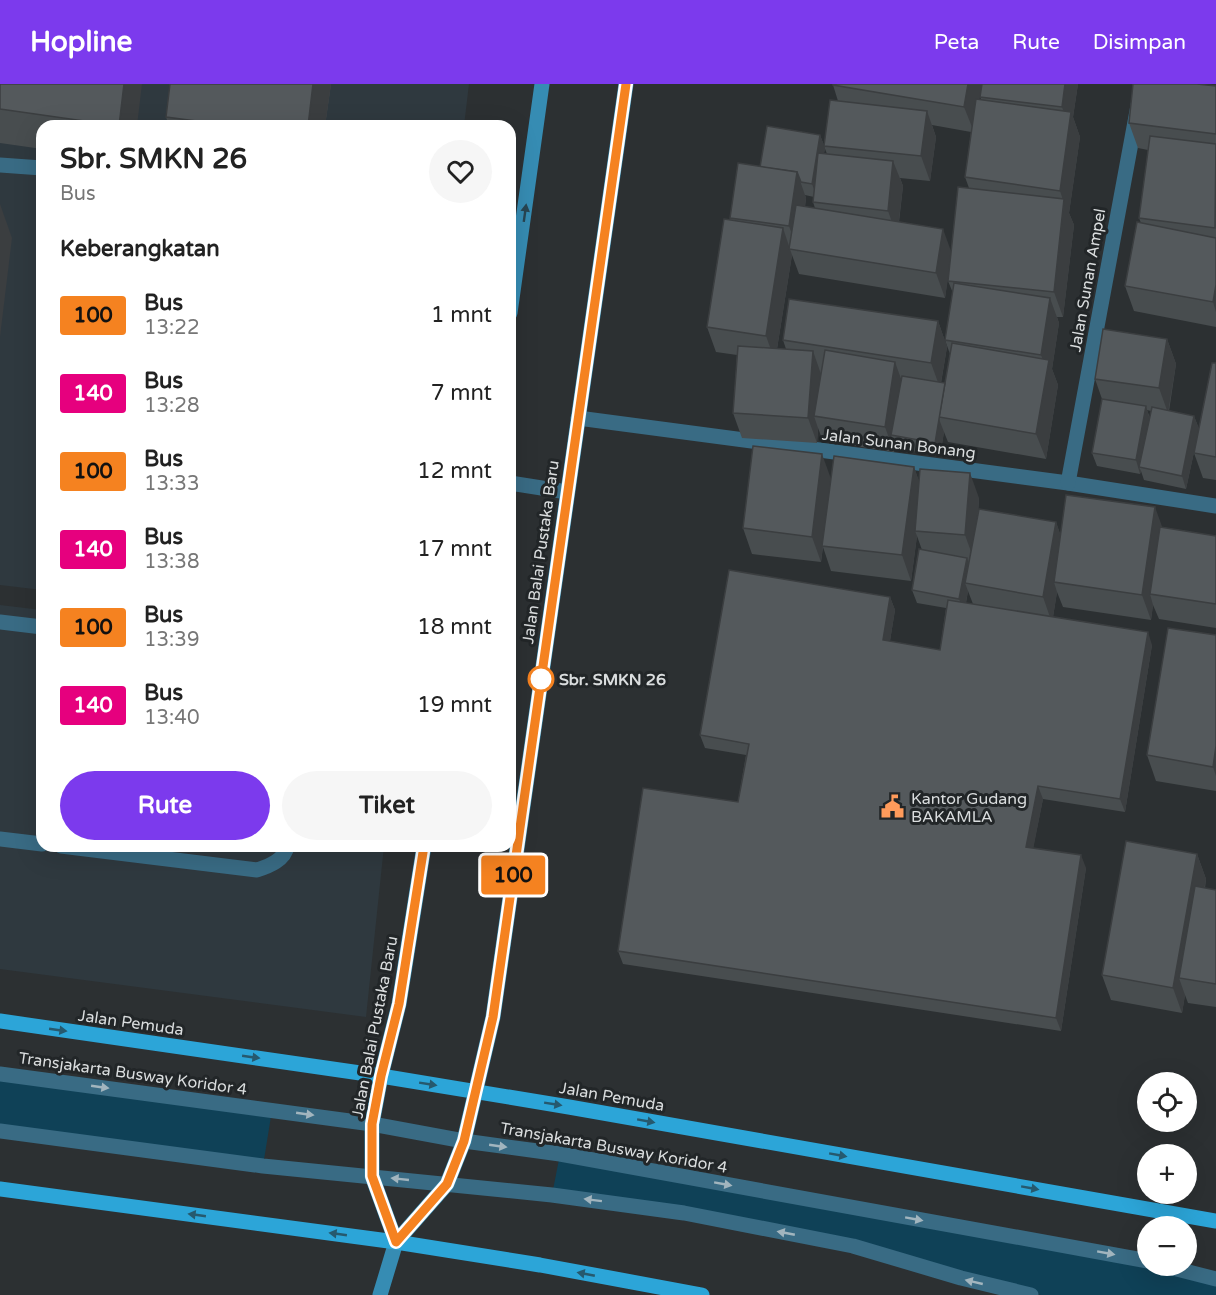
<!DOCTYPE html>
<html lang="id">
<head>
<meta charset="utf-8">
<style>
  :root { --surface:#fff; --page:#f6f6f6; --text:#222; --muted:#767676; --accent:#7c3aed }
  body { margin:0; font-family:"Varela Round",sans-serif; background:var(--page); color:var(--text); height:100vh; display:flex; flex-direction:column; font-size:22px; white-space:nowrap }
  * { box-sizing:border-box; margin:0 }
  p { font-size:20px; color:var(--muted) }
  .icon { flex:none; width:33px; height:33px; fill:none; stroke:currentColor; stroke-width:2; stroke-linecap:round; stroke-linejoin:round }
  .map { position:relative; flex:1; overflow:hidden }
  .details { position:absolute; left:36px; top:36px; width:480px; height:732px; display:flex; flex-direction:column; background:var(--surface); border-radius:18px; box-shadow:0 6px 24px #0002 }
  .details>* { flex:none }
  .badge { padding:0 12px; border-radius:4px; font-size:21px; line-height:39px }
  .controls { position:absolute; left:1137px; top:988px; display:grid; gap:12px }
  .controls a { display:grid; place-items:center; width:60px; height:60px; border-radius:50%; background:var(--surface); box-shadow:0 6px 24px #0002; font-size:30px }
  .map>.badge { position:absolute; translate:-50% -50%; box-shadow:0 0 0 3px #fff }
  h2 { padding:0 24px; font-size:22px; line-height:54px }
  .round { display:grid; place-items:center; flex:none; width:63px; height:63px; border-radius:32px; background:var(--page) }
  .head { display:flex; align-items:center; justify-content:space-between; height:102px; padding:0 24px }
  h1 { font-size:28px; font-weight:800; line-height:45px }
  .primary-button { display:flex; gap:12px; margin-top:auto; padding:12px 24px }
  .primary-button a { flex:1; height:69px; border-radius:36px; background:var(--accent); color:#fff; font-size:24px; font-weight:800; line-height:69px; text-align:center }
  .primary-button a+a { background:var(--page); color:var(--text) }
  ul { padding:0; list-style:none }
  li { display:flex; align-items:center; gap:18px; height:78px; padding:0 24px }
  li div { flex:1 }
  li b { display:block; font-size:22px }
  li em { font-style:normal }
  li .badge { min-width:66px; font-weight:700; text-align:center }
  header { display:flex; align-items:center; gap:36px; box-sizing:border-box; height:84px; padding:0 30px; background:var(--accent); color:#fff }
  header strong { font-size:28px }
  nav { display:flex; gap:33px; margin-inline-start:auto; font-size:21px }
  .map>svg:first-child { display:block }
</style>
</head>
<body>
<header>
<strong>Hopline</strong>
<nav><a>Peta</a><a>Rute</a><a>Disimpan</a></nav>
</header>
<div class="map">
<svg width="1216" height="1211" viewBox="0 0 1216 1211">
  <rect width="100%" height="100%" fill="#2c3032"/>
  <g fill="#2f393f">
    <polygon points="0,0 469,0 464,42 42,42 42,506 0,501"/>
    <polygon points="0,521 42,526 42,762 384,762 366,933 0,885"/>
  </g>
  <g fill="#0f4157">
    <polygon points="0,988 272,1026 263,1082 0,1047"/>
    <polygon points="560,1070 1148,1182 1165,1182 1216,1195 1216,1211 1041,1211 975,1198 853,1162 552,1111"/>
  </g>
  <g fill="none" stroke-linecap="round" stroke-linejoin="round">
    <g stroke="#396b84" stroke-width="15">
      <polyline points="0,81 42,84"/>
      <polyline points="510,399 567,408"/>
      <polyline points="0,538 42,543"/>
      <polyline points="0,755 42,760"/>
      <path d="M61,762L257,786C269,782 285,776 287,762"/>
      <polyline points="0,990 372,1040 464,1057 560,1070 1148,1177"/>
      <polyline points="0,1047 263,1082 552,1111 684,1129 853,1162 961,1194 1031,1211"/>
      <polyline points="1165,1182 1216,1195"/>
    </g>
    <g stroke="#396b84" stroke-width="15">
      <polyline points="578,334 1068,399 1216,422"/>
      <polyline points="1068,399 1142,0"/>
    </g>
    <g stroke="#368cb3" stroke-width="15">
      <polyline points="510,229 542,0"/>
      <polyline points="396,1158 372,1092 372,1040 381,992 399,920 424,762"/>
      <polyline points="380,1211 396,1158 447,1100 464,1057 493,933 626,0"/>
    </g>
    <g stroke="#2ca5d8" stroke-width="15">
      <polyline points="0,937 381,992 569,1023 1216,1137"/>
      <polyline points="0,1105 396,1158 540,1181 702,1211"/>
    </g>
  </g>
  <g fill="#484d4f" fill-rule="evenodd">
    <polygon points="0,0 137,42 42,42 42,65 0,59"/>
    <polygon points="170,0 331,0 325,42 169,42 166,33"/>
    <path d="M982,0L979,15H981L980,13L982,0H1078L1073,33L1080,53L1069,129L1074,141L1063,233H1057L1059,239L1052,285L1058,301L1046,375L948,358L944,348L940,372L896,364L895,362L894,368L823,357L818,344L817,359L742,354L733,329L737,271L716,268L707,243L730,136V134L760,83L820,51L825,64L824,69L827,70L824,62L838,17L833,1ZM932,41L971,48L965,93L969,104L951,168L899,138L903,102L900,94L930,97L936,53ZM805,111L814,113L813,118L815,124L805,123L806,114ZM792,171L799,190L945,214L948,192V197L953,209L945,256L950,270L945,299H941L947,263L938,237L783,256L786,265H777Z"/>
    <polygon points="1216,2 1216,243 1134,227 1125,202 1141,139 1139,134 1148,66 1138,64 1129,39"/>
    <path d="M1167,255L1176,280L1169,327L1194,332L1199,345L1186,405L1144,396L1141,387L1140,390L1097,382L1092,369L1102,315L1095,295ZM1147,326L1151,327L1150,334Z"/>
    <polygon points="1216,279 1216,396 1203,394 1194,369"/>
    <path d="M914,383L919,398L979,414L978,430L1056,438L1060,450L1162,443L1216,452V544L1159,535L1153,521L1151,536L1063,523L1057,508L1053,533L1152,561L1125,728L1043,715L1033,764L1086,784L1061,947L623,880L618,867L738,718L746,671L705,664L700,651L890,513L895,526L890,557L940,566L946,524L917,519L912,506L922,466L917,452L911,497L831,487L823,463L821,478L752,470L743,444L831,395ZM968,507L973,520L966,519Z"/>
    <polygon points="1216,551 1216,707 1156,697 1147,671"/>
    <polygon points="1197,770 1206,795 1205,804 1216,806 1216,923 1188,919 1185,911 1182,929 1111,916 1102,891"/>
  </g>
  <g fill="#3b3e40">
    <polygon points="124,0 142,0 137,42 119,42"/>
    <polygon points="313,0 331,0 325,42 308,42"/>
    <polygon points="968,0 982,0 974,48 964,23"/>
    <polygon points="1065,0 1078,0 1073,33 1080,53 1069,129 1074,141 1063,233 1054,208 1064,119 1060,107 1069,43 1062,23"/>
    <polygon points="927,27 936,53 930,97 921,72"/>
    <polygon points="820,51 825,64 817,113 812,100"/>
    <polygon points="893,77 903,102 897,152 888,127"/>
    <polygon points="797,88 806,114 798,168 789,142"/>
    <polygon points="0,120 12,154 0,253"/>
    <polygon points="783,144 792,171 775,277 766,252"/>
    <polygon points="943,145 952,170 945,214 936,189"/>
    <polygon points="1216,201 1216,228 1213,218"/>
    <polygon points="1050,214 1059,239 1052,285 1058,301 1046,375 1036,350 1047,287 1041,271"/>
    <polygon points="938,237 947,263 940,304 931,279"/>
    <polygon points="1167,255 1176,280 1168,329 1159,304"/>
    <polygon points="813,267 822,293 814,332 818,344 817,359 808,334"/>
    <polygon points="895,278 904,303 891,351 895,362 894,368 885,343"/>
    <polygon points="1146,322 1150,336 1139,383 1141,387 1140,390 1136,376"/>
    <polygon points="1194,332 1199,345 1186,405 1182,392"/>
    <polygon points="939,335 944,348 940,372 935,359"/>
    <polygon points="822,370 831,395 821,478 812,453"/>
    <polygon points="914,383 923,408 915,447 917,452 911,497 902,471"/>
    <polygon points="970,389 979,414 974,476 965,451"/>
    <polygon points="1155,423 1164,448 1150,510 1153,521 1151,536 1142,511"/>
    <polygon points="1056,438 1065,464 1054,498 1057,508 1052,539 1043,513"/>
    <polygon points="967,474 972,488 965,499 968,507 964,528 959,515"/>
    <polygon points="890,513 895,526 888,569 883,556"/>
    <polygon points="1148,548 1152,561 1125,728 1120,715"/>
    <polygon points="1216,662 1216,692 1213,683"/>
    <polygon points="1038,702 1043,715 1031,776 1026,763"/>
    <polygon points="1197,770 1206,795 1188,895 1179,894 1185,911 1182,929 1173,904"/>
    <polygon points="1081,771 1086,784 1061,947 1056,934"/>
  </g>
  <g fill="#54595c" stroke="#3b3e40" stroke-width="1.5">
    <polygon points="0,0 124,0 119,42 0,25"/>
    <polygon points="170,0 313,0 308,42 234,42 166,33"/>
    <polygon points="833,0 968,0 964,23 833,1"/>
    <polygon points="982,0 1065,0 1062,23 980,13"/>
    <polygon points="1133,0 1197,0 1216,2 1216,50 1129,39"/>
    <polygon points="976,15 1071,28 1060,107 965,93"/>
    <polygon points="830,16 927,27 921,72 824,62"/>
    <polygon points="767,42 820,51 812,100 801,98 797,88 760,83"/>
    <polygon points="1150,52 1216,60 1215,144 1139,134"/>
    <polygon points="818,69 893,77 888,127 813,118"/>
    <polygon points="738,79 797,88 789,142 730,134"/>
    <polygon points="958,103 1064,115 1054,208 948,197"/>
    <polygon points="796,121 943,145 936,189 789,165"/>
    <polygon points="724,135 783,144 766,252 707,243"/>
    <polygon points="1137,138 1216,154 1216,201 1213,218 1125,202"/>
    <polygon points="954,199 1050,214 1041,271 945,256"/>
    <polygon points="789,215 938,237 931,279 783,256"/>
    <polygon points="1103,245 1167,255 1159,304 1095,295"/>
    <polygon points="952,259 1049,276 1036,350 939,333"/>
    <polygon points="738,262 813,267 808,334 733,329"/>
    <polygon points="825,266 895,278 885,343 814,332"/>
    <polygon points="1212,279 1216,279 1216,373 1194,369"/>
    <polygon points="902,292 945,299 935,359 891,351"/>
    <polygon points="1102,315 1146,322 1136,376 1092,369"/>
    <polygon points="1152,323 1194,332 1182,392 1139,383"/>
    <polygon points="753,362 822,370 812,453 743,444"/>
    <polygon points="834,372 914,383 902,471 822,462"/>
    <polygon points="920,385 970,389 965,451 915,447"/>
    <polygon points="1066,411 1155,423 1142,511 1054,498"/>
    <polygon points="979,425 1056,438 1043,513 965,499"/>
    <polygon points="1160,443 1216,452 1216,520 1150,510"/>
    <polygon points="919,465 967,474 959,515 912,506"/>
    <polygon points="729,486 890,513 883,556 940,566 948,516 1148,548 1120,715 1038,702 1026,763 1081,771 1056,934 618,867 643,704 738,718 749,660 700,651"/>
    <polygon points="1168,544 1216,551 1216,662 1213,683 1147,671"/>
    <polygon points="1126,757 1197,770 1173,904 1102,891"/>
    <polygon points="1195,802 1216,806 1216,900 1179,894"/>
  </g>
  <defs><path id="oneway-solid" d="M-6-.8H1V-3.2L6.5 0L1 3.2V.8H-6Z" transform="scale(1.5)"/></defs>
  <use fill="#284552" href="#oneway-solid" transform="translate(525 129) rotate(-82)"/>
  <g fill="#26596e">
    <use href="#oneway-solid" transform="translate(58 946) rotate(8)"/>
    <use href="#oneway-solid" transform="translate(251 973) rotate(8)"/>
    <use href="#oneway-solid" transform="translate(428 1000) rotate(9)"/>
    <use href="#oneway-solid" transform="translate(553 1020) rotate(9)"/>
    <use href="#oneway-solid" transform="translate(646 1037) rotate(10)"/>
    <use href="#oneway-solid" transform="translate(838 1071) rotate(10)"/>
    <use href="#oneway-solid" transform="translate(1030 1104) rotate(10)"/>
    <use href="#oneway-solid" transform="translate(197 1131) rotate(-172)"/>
    <use href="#oneway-solid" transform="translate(338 1150) rotate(-172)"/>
    <use href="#oneway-solid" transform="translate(586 1190) rotate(-169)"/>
  </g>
  <g fill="#a2b5be">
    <use href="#oneway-solid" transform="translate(100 1003) rotate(8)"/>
    <use href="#oneway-solid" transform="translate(305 1030) rotate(8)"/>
    <use href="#oneway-solid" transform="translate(498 1062) rotate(8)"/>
    <use href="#oneway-solid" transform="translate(400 1095) rotate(-174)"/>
    <use href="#oneway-solid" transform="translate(723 1100) rotate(10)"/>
    <use href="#oneway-solid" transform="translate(593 1116) rotate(-173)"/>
    <use href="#oneway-solid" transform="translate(914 1135) rotate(10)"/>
    <use href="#oneway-solid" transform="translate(786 1149) rotate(-169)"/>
    <use href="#oneway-solid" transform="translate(1106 1169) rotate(10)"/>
    <use href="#oneway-solid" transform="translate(974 1198) rotate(-167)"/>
  </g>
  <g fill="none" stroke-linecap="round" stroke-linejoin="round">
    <defs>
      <polyline id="line" points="424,762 399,920 381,992 372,1040 372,1092 396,1158 447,1100 464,1057 493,933 626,0"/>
    </defs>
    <use href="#line" stroke="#fff" stroke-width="14"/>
    <use href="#line" stroke="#f58220" stroke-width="9"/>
  </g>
  <defs>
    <symbol id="civic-bare" viewBox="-9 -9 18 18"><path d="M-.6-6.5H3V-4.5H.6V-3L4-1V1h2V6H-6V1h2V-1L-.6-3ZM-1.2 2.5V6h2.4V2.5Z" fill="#ff9b5b" stroke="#222628" stroke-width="2.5" paint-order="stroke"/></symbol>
  </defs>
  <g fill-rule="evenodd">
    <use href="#civic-bare" x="876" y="706" width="33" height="33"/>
  </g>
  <circle fill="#fff" stroke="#f58220" stroke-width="3" cx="541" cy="595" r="12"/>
  <g text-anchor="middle" stroke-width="6" stroke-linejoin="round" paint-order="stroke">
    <g font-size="16" fill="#daddde" stroke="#222628">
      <text transform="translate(1087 196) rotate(-80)" y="6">Jalan Sunan Ampel</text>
      <text transform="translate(899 359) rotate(7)" y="6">Jalan Sunan Bonang</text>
      <text transform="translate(540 468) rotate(-82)" y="6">Jalan Balai Pustaka Baru</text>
      <text transform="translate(131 938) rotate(8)" y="6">Jalan Pemuda</text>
      <text transform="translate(374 943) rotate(-79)" y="6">Jalan Balai Pustaka Baru</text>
      <text transform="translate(133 989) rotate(8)" y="6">Transjakarta Busway Koridor 4</text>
      <text transform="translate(612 1012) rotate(10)" y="6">Jalan Pemuda</text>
      <text transform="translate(614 1063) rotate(10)" y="6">Transjakarta Busway Koridor 4</text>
    </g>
    <g font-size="16" font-weight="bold" fill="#daddde" stroke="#222628" text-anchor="start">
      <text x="559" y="601">Sbr. SMKN 26</text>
    </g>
    <g font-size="16" fill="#daddde" stroke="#222628" text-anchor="start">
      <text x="911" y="720">Kantor Gudang<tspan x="911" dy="18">BAKAMLA</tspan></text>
    </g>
  </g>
</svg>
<div class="controls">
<a><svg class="icon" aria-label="locate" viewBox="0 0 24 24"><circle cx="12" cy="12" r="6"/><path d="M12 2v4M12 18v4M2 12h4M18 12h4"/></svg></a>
<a>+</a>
<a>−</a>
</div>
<b class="badge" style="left:513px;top:791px;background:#f58220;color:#111">100</b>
<section class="details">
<div class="head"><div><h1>Sbr. SMKN 26</h1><p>Bus</p></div><a class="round"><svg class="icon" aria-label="heart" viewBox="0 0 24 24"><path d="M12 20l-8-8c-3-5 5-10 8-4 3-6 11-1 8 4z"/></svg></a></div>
<h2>Keberangkatan</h2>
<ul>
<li><span class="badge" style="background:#f58220;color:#111">100</span><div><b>Bus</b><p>13:22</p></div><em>1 mnt</em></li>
<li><span class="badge" style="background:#e6007e;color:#fff">140</span><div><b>Bus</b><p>13:28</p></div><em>7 mnt</em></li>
<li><span class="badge" style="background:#f58220;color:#111">100</span><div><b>Bus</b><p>13:33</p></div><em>12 mnt</em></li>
<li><span class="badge" style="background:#e6007e;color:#fff">140</span><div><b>Bus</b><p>13:38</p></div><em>17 mnt</em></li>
<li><span class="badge" style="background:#f58220;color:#111">100</span><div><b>Bus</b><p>13:39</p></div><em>18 mnt</em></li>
<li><span class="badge" style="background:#e6007e;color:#fff">140</span><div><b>Bus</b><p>13:40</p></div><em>19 mnt</em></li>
</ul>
<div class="primary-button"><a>Rute</a><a>Tiket</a></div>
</section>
</div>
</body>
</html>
